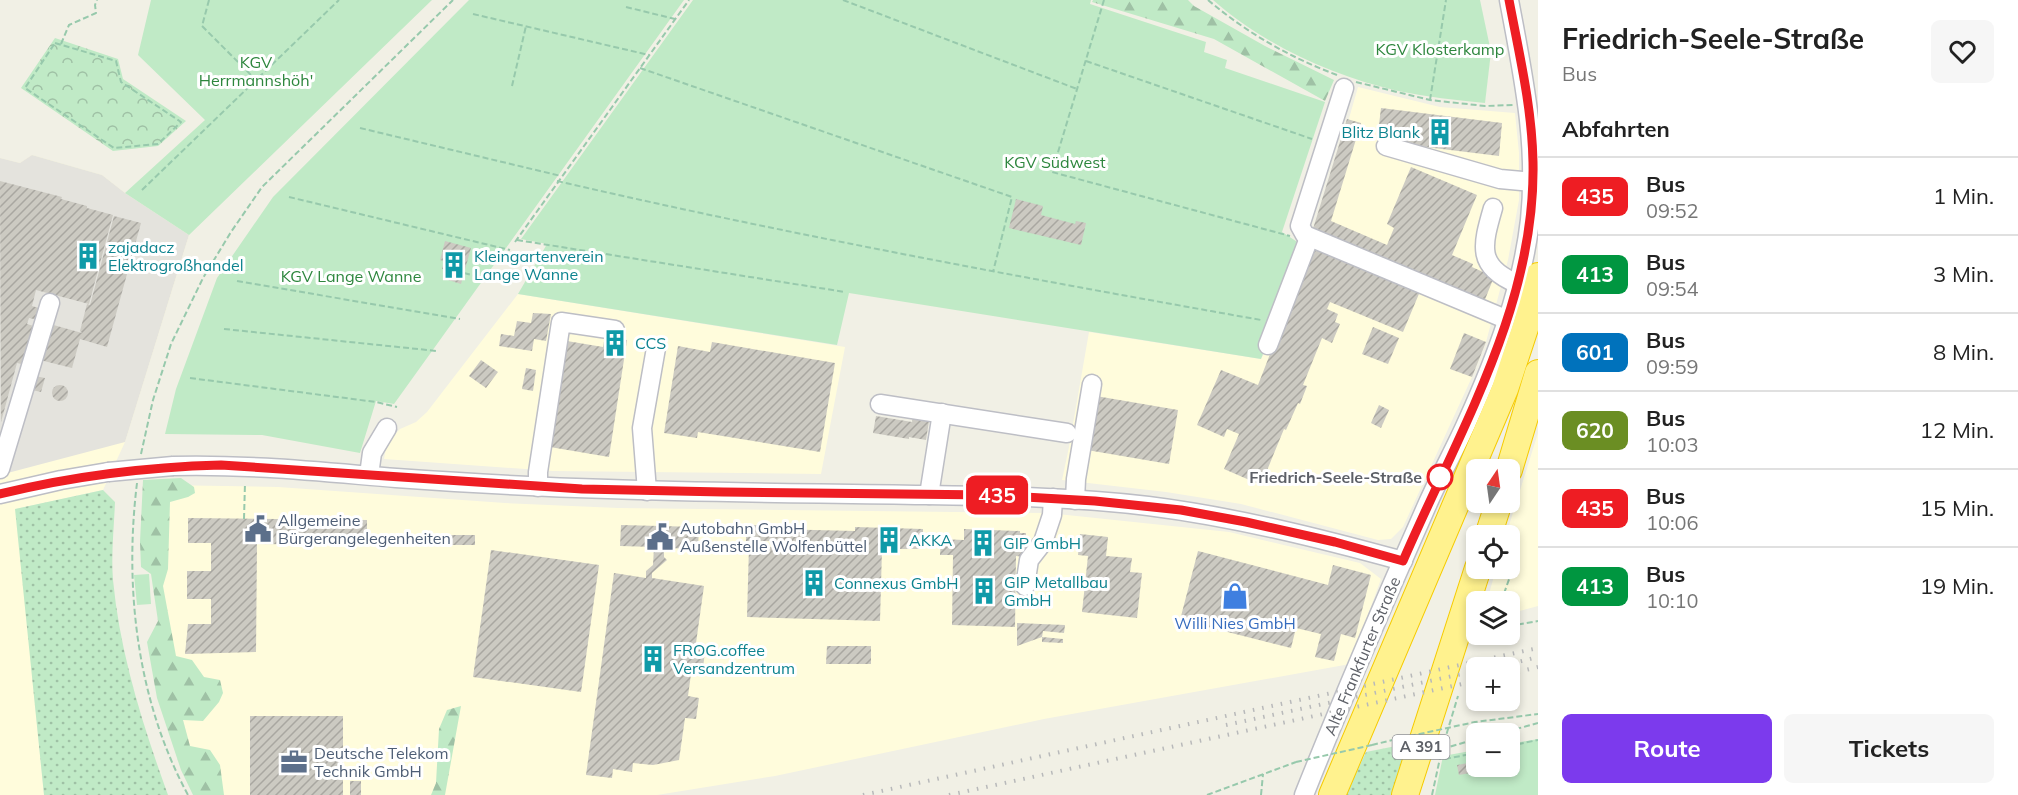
<!DOCTYPE html>
<html lang="de">
<head>
<meta charset="utf-8">
<style>
  :root { --surface:#fff; --page:#f6f6f6; --text:#222; --muted:#767676; --line:#e0e0e0; --accent:#7c3aed }
  body { margin:0; font-family:Mulish,sans-serif; background:var(--page); color:var(--text); height:100vh; display:flex; flex-direction:column; font-size:22px; white-space:nowrap }
  * { box-sizing:border-box; margin:0 }
  p { font-size:20px; color:var(--muted) }
  .icon { flex:none; width:33px; height:33px; fill:none; stroke:currentColor; stroke-width:2; stroke-linecap:round; stroke-linejoin:round }
  .map { position:relative; flex:1; overflow:hidden }
  .details { display:flex; flex-direction:column; background:var(--surface); width:480px }
  .details>* { flex:none }
  .badge { padding:0 12px; border-radius:9px; font-size:21px; line-height:39px }
  .needle { width:39px; rotate:13deg }
  .tools { position:absolute; left:1466px; top:459px; display:grid; gap:12px }
  .tools a { display:grid; place-items:center; width:54px; height:54px; border-radius:9px; background:var(--surface); box-shadow:0 3px 9px #0003; font-size:30px }
  .map>.badge { position:absolute; translate:-50% -50%; box-shadow:0 0 0 3px #fff }
  h2 { padding:0 24px; font-size:22px; line-height:54px }
  .round { display:grid; place-items:center; flex:none; width:63px; height:63px; border-radius:9px; background:var(--page) }
  .summary { display:flex; align-items:center; justify-content:space-between; height:102px; padding:0 24px }
  h1 { font-size:28px; font-weight:700; line-height:45px }
  .button { display:flex; gap:12px; margin-top:auto; padding:12px 24px }
  .button a { flex:1; height:69px; border-radius:9px; background:var(--accent); color:#fff; font-size:24px; font-weight:700; line-height:69px; text-align:center }
  .button a+a { background:var(--page); color:var(--text) }
  ul { padding:0; list-style:none }
  li { display:flex; align-items:center; gap:18px; height:78px; padding:0 24px; border-top:2px solid var(--line) }
  li div { flex:1 }
  li b { display:block; font-size:22px }
  li em { font-style:normal }
  li .badge { min-width:66px; font-weight:700; text-align:center }
  main { display:flex; flex:1; min-height:0 }
  .map>svg:first-child { display:block }
</style>
</head>
<body>
<main>
<div class="map">
<svg width="1538" height="795" viewBox="0 0 1538 795">
  <defs>
    <pattern id="grass-dots" width="8" height="8" patternUnits="userSpaceOnUse" patternTransform="scale(1.5)"><rect width="8" height="8" fill="#c0eac6"/><path d="M2 2h.1M6 6h.1" fill="none" stroke="#9fc1a5" stroke-width="1.8" stroke-linecap="round"/></pattern>
    <pattern id="forest-firs" width="22" height="20" patternUnits="userSpaceOnUse" patternTransform="scale(1.5)"><rect width="22" height="20" fill="#c0eac6"/><path d="M5 1l3.5 6h-7zM16 11l3.5 6h-7z" fill="#9fc1a5"/></pattern>
    <pattern id="park-crowns" width="20" height="18" patternUnits="userSpaceOnUse" patternTransform="scale(1.5)"><rect width="20" height="18" fill="#c0eac6"/><path d="M2 6a3 3 0 1 1 6 0M12 15a3 3 0 1 1 6 0" fill="none" stroke="#9fc1a5"/></pattern>
    <pattern id="building-hatch" width="6" height="6" patternUnits="userSpaceOnUse" patternTransform="scale(1.5)"><rect width="6" height="6" fill="#cccac2"/><path d="M-1 1l2-2M0 6l6-6M5 7l2-2" fill="none" stroke="#a9a7a1"/></pattern>
  </defs>
  <rect width="100%" height="100%" fill="#f1f0e5"/>
  <g fill="#fffcdc">
    <polygon points="1358,87 1440,107 1515,113 1519,153 1519,200 1508,260 1486,342 1472,377 1403,527 1391,539 1378,540 1241,504 1166,492 1062,480 1069,447 1089,332 1261,359 1279,327 1313,244"/>
    <polygon points="32,155 102,175 125,193 189,235 125,442 103,490 16,509 44,795 0,795 0,158 20,163"/>
    <polygon points="518,294 845,347 821,474 553,471 384,459 387,442 400,429 416,422 427,412"/>
    <polygon points="1538,433 1538,606 1509,614 1509,602 1487,601 1496,569 1509,568 1509,536 1506,535"/>
    <polygon points="161,485 278,487 505,503 618,508 1048,513 1229,532 1360,563 1381,579 1350,664 1044,719 775,776 657,795 205,795 200,788 164,644"/>
  </g>
  <polygon fill="#e4e3dd" points="32,155 102,175 125,193 189,235 125,442 0,475 0,158 20,163"/>
  <g fill="url(#grass-dots)">
    <path d="M103,490L115,502C114,527 111,555 113,580C120,654 143,726 168,795H44L15,509Z"/>
    <polygon points="1411,743 1391,795 1346,795 1366,752"/>
  </g>
  <g fill="url(#forest-firs)">
    <polygon points="1093,0 1188,0 1194,6 1265,46 1334,80 1325,101 1214,39 1092,2"/>
    <polygon points="181,478 194,487 195,493 188,497 170,502 168,569 163,586 176,656 192,660 204,677 220,680 223,693 219,702 203,721 183,720 190,746 210,750 220,765 224,795 193,795 181,770 157,698 147,642 158,621 151,574 141,567 140,542 143,480"/>
    <polygon points="461,706 445,795 431,795 436,783 439,729 447,710"/>
  </g>
  <polygon fill="url(#park-crowns)" points="55,38 118,59 123,79 186,121 158,146 113,151 21,88"/>
  <g fill="#c0eac6">
    <polygon points="151,0 432,0 189,235 125,193 205,120 138,55"/>
    <polygon points="469,0 684,0 394,404 376,401 360,453 262,435 165,434 176,389 217,278 273,197"/>
    <polygon points="693,0 1091,0 1090,4 1206,42 1204,52 1227,60 1225,68 1325,102 1282,232 1302,245 1290,285 1261,359 849,293 837,345 518,294 547,244 521,239"/>
    <path d="M1213,0H1480L1491,52L1485,103C1456,100 1427,97 1398,91C1332,76 1264,45 1213,0Z"/>
    <polygon points="149,574 151,604 137,605 134,575"/>
    <polygon points="1538,739 1538,795 1435,795 1443,756 1476,750 1476,766 1509,766 1509,744"/>
  </g>
  <g fill="url(#building-hatch)">
    <polygon points="1381,108 1502,123 1499,156 1377,141"/>
    <polygon points="1347,119 1361,123 1331,221 1387,245 1394,228 1387,224 1411,167 1477,195 1452,255 1473,264 1472,267 1494,277 1484,302 1312,232"/>
    <polygon points="0,181 62,197 61,199 87,206 87,208 113,215 89,304 36,290 32,306 42,309 39,320 29,318 27,324 37,327 26,365 17,363 1,422"/>
    <polygon points="1016,199 1043,206 1041,215 1075,224 1076,221 1086,223 1081,245 1009,228"/>
    <polygon points="114,216 141,223 107,347 80,339 72,368 40,360 50,324 82,333 80,331 87,304 90,305"/>
    <polygon points="445,241 471,248 461,284 445,279 448,270 442,269 444,261 440,260"/>
    <polygon points="1313,244 1421,289 1403,332 1330,302 1327,309 1338,314 1335,322 1340,324 1332,343 1322,338 1303,385 1307,386 1300,404 1298,403 1286,430 1284,429 1261,485 1224,469 1239,434 1227,429 1224,437 1197,425 1221,370 1258,385"/>
    <polygon points="533,313 551,314 546,341 534,339 532,351 499,346 501,334 514,336 517,321 531,323"/>
    <polygon points="1373,327 1399,338 1388,364 1362,354"/>
    <polygon points="1464,333 1486,342 1472,377 1450,369"/>
    <polygon points="605,336 627,340 609,457 550,447 567,341 603,347"/>
    <polygon points="712,342 835,363 820,452 698,432 697,438 664,433 678,346 710,352"/>
    <polygon points="481,360 498,372 486,388 469,376"/>
    <polygon points="526,368 536,370 533,391 522,389"/>
    <polygon points="35,376 45,378 41,392 32,390"/>
    <circle cx="60" cy="393" r="8"/>
    <polygon points="1096,396 1178,410 1169,464 1087,450"/>
    <polygon points="1379,405 1389,410 1381,428 1371,423"/>
    <polygon points="876,416 912,422 913,418 929,421 926,440 909,437 909,439 873,433"/>
    <polygon points="188,518 367,520 367,545 257,544 256,652 185,654 188,624 211,624 211,599 187,599 187,571 211,571 211,543 188,543"/>
    <polygon points="621,525 699,527 698,549 664,548 664,557 667,560 652,573 652,578 704,586 696,643 706,645 702,675 691,674 688,696 699,698 696,719 685,718 679,760 653,765 633,763 632,772 613,769 612,778 586,775 614,573 646,578 646,571 653,565 654,547 620,546"/>
    <polygon points="746,525 773,525 773,537 774,529 855,531 855,527 923,529 923,549 882,549 880,621 747,617 749,546 773,547 773,541 746,541"/>
    <polygon points="964,529 1020,531 1020,533 1026,533 1026,547 1028,550 1025,557 1016,556 1015,627 952,625 953,555 940,555 941,539 964,540"/>
    <polygon points="1080,534 1108,537 1106,556 1132,558 1130,572 1142,573 1137,618 1082,612 1088,556 1078,555"/>
    <rect x="447" y="535" width="28" height="10"/>
    <polygon points="491,550 599,565 581,692 473,677"/>
    <polygon points="1198,551 1328,585 1333,565 1371,575 1355,638 1341,634 1334,661 1315,657 1321,634 1296,628 1291,648 1180,620"/>
    <polygon points="1017,623 1065,625 1064,633 1043,631 1042,637 1017,646"/>
    <polygon points="1042,637 1063,639 1063,643 1042,642"/>
    <polygon points="827,646 871,646 871,664 826,664"/>
    <rect x="250" y="716" width="93" height="79"/>
    <polygon points="1468,763 1470,773 1459,775 1457,765"/>
    <rect x="350" y="781" width="11" height="14"/>
  </g>
  <g fill="none" stroke-linecap="round" stroke-linejoin="round">
    <defs>
      <g id="minor">
        <polyline points="1344,88 1300,226 1305,235 1508,320"/>
        <polyline points="1386,146 1500,179 1533,182"/>
        <path d="M1493,208C1482,246 1476,267 1518,284"/>
        <polyline points="1268,345 1309,238"/>
        <polyline points="880,404 1067,433"/>
        <path d="M173,466C248,464 322,472 396,478C467,483 537,487 608,489C713,493 819,493 925,495C999,496 1074,497 1148,506C1235,517 1319,538 1403,561"/>
        <polyline points="0,469 50,303"/>
        <polyline points="369,475 372,453 387,428"/>
        <polyline points="538,487 538,472 561,322 615,330"/>
        <polyline points="647,491 642,428 656,348"/>
        <polyline points="0,494 61,480 108,472"/>
        <polyline points="929,495 942,413"/>
        <polyline points="1075,500 1076,479 1092,384"/>
        <polyline points="1025,586 1029,560 1043,542 1052,515 1053,498"/>
        <path d="M1304,795C1343,697 1385,600 1428,503C1440,476 1455,449 1467,422C1496,358 1522,290 1530,220C1538,143 1523,75 1509,0"/>
      </g>
      <g id="highway">
        <polyline points="1509,470 1538,373"/>
        <polyline points="1488,536 1499,502"/>
        <polyline points="1332,795 1505,389 1527,322 1538,276"/>
        <polyline points="1405,795 1478,568"/>
      </g>
    </defs>
    <use href="#minor" stroke="#bdbec5" stroke-width="21"/>
    <use href="#highway" stroke="#f6cb00" stroke-width="28"/>
    <g stroke="#97c9ac" stroke-width="2" stroke-dasharray="6 3" stroke-linecap="butt">
      <polyline points="209,0 202,26 255,79"/>
      <polyline points="843,0 1077,89"/>
      <polyline points="1104,0 1052,172 1290,236"/>
      <path d="M1208,0C1247,33 1289,57 1337,75"/>
      <polyline points="626,7 675,19"/>
      <polyline points="473,14 649,55"/>
      <polygon points="55,43 116,61 121,82 181,122 158,144 114,148 25,88"/>
      <polyline points="61,44 69,25 96,13 95,5 97,0"/>
      <polyline points="1086,61 1312,139"/>
      <polyline points="640,68 1012,197 993,272"/>
      <polyline points="1356,82 1430,100 1485,106 1513,105"/>
      <polyline points="512,86 526,26"/>
      <polyline points="1430,100 1446,0"/>
      <polyline points="360,128 561,176"/>
      <path d="M557,181C790,235 1025,278 1261,320"/>
      <polyline points="142,190 339,0"/>
      <polyline points="289,197 510,250"/>
      <polyline points="517,240 845,292"/>
      <polyline points="515,242 689,0"/>
      <polyline points="464,273 488,279"/>
      <polyline points="237,281 460,319"/>
      <polyline points="224,329 437,351"/>
      <polyline points="190,378 376,402 397,407"/>
      <polyline points="141,454 153,400 171,344 203,278 231,232 262,187 453,0"/>
      <path d="M137,483C124,588 137,701 188,795"/>
      <polyline points="244,519 245,483"/>
      <polyline points="1501,602 1513,568"/>
      <polyline points="1509,626 1538,621"/>
      <polyline points="1478,734 1475,722 1538,714"/>
      <polyline points="1498,734 1538,723"/>
      <polyline points="1372,745 1401,738"/>
      <polyline points="1509,746 1538,740"/>
      <polyline points="1442,749 1476,739"/>
      <polyline points="1445,759 1476,753"/>
      <polyline points="1207,795 1296,762"/>
      <polyline points="1261,795 1263,774"/>
      <polyline points="1432,795 1442,749 1458,696"/>
    </g>
    <use href="#minor" stroke="#fff" stroke-width="18"/>
    <use href="#highway" stroke="#fff28e" stroke-width="26"/>
    <g stroke="#b8b9ba" stroke-width="4" stroke-dasharray="1.5 8" stroke-linecap="butt">
      <polyline points="1493,668 1538,657"/>
      <polyline points="1509,674 1538,667"/>
      <polyline points="1226,725 1476,671"/>
      <polyline points="863,795 1538,648"/>
      <polyline points="949,795 1476,681"/>
    </g>
    <defs>
      <polyline id="minor-bridge" points="108,472 173,466"/>
    </defs>
    <use href="#minor-bridge" stroke="#bdbec5" stroke-width="21" stroke-linecap="butt"/>
    <g stroke="#97c9ac" stroke-width="2" stroke-dasharray="6 3" stroke-linecap="butt">
      <polyline points="1401,738 1475,722"/>
      <polyline points="1296,762 1372,745"/>
    </g>
    <use href="#minor-bridge" stroke="#fff" stroke-width="18"/>
  </g>
  <g fill="none" stroke-linecap="round" stroke-linejoin="round">
    <defs>
      <path id="line" d="M0,494C73,476 145,467 221,465L582,489L723,492L992,495L1095,501L1181,510L1246,522L1335,542L1403,561C1458,433 1536,306 1533,162C1532,107 1519,53 1509,0"/>
    </defs>
    <use href="#line" stroke="#fff" stroke-width="14"/>
    <use href="#line" stroke="#ee1d23" stroke-width="9"/>
  </g>
  <defs>
    <symbol id="building-bare" viewBox="-9 -9 18 18"><path d="M-4-6H4V6H1V3H-1V6H-4ZM-2.5-4.3h1.7v1.8h-1.7ZM.8-4.3h1.7v1.8H.8ZM-2.5-1h1.7V.8h-1.7ZM.8-1h1.7V.8H.8Z" fill="#0f9aa8" stroke="#fff" stroke-width="2.5" paint-order="stroke"/></symbol>
    <symbol id="civic-bare" viewBox="-9 -9 18 18"><path d="M-.6-6.5H3V-4.5H.6V-3L4-1V1h2V6H-6V1h2V-1L-.6-3ZM-1.2 2.5V6h2.4V2.5Z" fill="#5c6f8a" stroke="#fff" stroke-width="2.5" paint-order="stroke"/></symbol>
    <symbol id="shop-bare" viewBox="-9 -9 18 18"><path d="M-5-2.5h2.3a2.7 3.5 0 0 1 5.4 0H5L5.5 6h-11ZM-1.5-2.5h3a1.5 2.3 0 0 0-3 0Z" fill="#3f7fe0" stroke="#fff" stroke-width="2.5" paint-order="stroke"/></symbol>
    <symbol id="office-bare" viewBox="-9 -9 18 18"><path d="M-6-3h4V-5.5h4V-3h4V5H-6ZM-1-4.5V-3h2v-1.5ZM-6 0V1H6V0Z" fill="#5c6f8a" stroke="#fff" stroke-width="2.5" paint-order="stroke"/></symbol>
  </defs>
  <g fill-rule="evenodd">
    <use href="#building-bare" x="1421" y="113" width="38" height="38"/>
    <use href="#building-bare" x="69" y="237" width="38" height="38"/>
    <use href="#building-bare" x="435" y="246" width="38" height="38"/>
    <use href="#building-bare" x="596" y="324" width="38" height="38"/>
    <use href="#civic-bare" x="239" y="510" width="38" height="38"/>
    <use href="#civic-bare" x="641" y="518" width="38" height="38"/>
    <use href="#building-bare" x="870" y="521" width="38" height="38"/>
    <use href="#building-bare" x="964" y="524" width="38" height="38"/>
    <use href="#building-bare" x="795" y="564" width="38" height="38"/>
    <use href="#building-bare" x="965" y="572" width="38" height="38"/>
    <use href="#shop-bare" x="1216" y="577" width="38" height="38"/>
    <use href="#building-bare" x="634" y="640" width="38" height="38"/>
    <use href="#office-bare" x="275" y="743" width="38" height="38"/>
  </g>
  <circle fill="#fff" stroke="#ee1d23" stroke-width="3" cx="1440" cy="477" r="12"/>
  <g text-anchor="middle" stroke-width="6" stroke-linejoin="round" paint-order="stroke">
    <rect fill="#fff" stroke="#8e9095" stroke-width="1.5" x="1392.5" y="735" width="57" height="24" rx="4.5"/>
    <g font-size="15" font-weight="bold" fill="#5d6067">
      <text x="1421" y="752">A 391</text>
    </g>
    <g font-size="16" fill="#2d863d" stroke="#fff">
      <text x="1440" y="55">KGV Klosterkamp</text>
      <text x="256" y="68">KGV<tspan x="256" dy="18">Herrmannshöh'</tspan></text>
      <text x="1055" y="168">KGV Südwest</text>
      <text x="351" y="282">KGV Lange Wanne</text>
    </g>
    <g font-size="16" fill="#0d838f" stroke="#fff" text-anchor="start">
      <text x="1420" y="138" text-anchor="end">Blitz Blank</text>
      <text x="108" y="253">zajadacz<tspan x="108" dy="18">Elektrogroßhandel</tspan></text>
      <text x="474" y="262">Kleingartenverein<tspan x="474" dy="18">Lange Wanne</tspan></text>
      <text x="635" y="349">CCS</text>
      <text x="909" y="546">AKKA</text>
      <text x="1003" y="549">GIP GmbH</text>
      <text x="1004" y="588">GIP Metallbau<tspan x="1004" dy="18">GmbH</tspan></text>
      <text x="834" y="589">Connexus GmbH</text>
      <text x="673" y="656">FROG.coffee<tspan x="673" dy="18">Versandzentrum</tspan></text>
    </g>
    <g font-size="16" font-weight="bold" fill="#5d6067" stroke="#fff" text-anchor="end">
      <text x="1422" y="483">Friedrich-Seele-Straße</text>
    </g>
    <g font-size="16" fill="#4e5e75" stroke="#fff" text-anchor="start">
      <text x="278" y="526">Allgemeine<tspan x="278" dy="18">Bürgerangelegenheiten</tspan></text>
      <text x="680" y="534">Autobahn GmbH<tspan x="680" dy="18">Außenstelle Wolfenbüttel</tspan></text>
      <text x="314" y="759">Deutsche Telekom<tspan x="314" dy="18">Technik GmbH</tspan></text>
    </g>
    <g font-size="16" fill="#366cbe" stroke="#fff">
      <text x="1235" y="629">Willi Nies GmbH</text>
    </g>
    <g font-size="16" fill="#5d6067" stroke="#fff">
      <text transform="translate(1362 656) rotate(-67)" y="6">Alte Frankfurter Straße</text>
    </g>
  </g>
</svg>
<div class="tools">
<a><svg class="needle" viewBox="-14 -14 28 28"><path d="M0-13l5 13h-10z" fill="#e53935"/><path d="M0 13l5-13h-10z" fill="#767676"/></svg></a>
<a><svg class="icon" aria-label="locate" viewBox="0 0 24 24"><circle cx="12" cy="12" r="6"/><path d="M12 2v4M12 18v4M2 12h4M18 12h4"/></svg></a>
<a><svg class="icon" aria-label="layers" viewBox="0 0 24 24"><path d="M12 4l9 5-9 5-9-5zM3 14l9 5 9-5"/></svg></a>
<a>+</a>
<a>−</a>
</div>
<b class="badge" style="left:997px;top:495px;background:#ee1d23;color:#fff">435</b>
</div>
<section class="details">
<div class="summary"><div><h1>Friedrich-Seele-Straße</h1><p>Bus</p></div><a class="round"><svg class="icon" aria-label="heart" viewBox="0 0 24 24"><path d="M12 20l-8-8c-3-5 5-10 8-4 3-6 11-1 8 4z"/></svg></a></div>
<h2>Abfahrten</h2>
<ul>
<li><span class="badge" style="background:#ee1d23;color:#fff">435</span><div><b>Bus</b><p>09:52</p></div><em>1 Min.</em></li>
<li><span class="badge" style="background:#009640;color:#fff">413</span><div><b>Bus</b><p>09:54</p></div><em>3 Min.</em></li>
<li><span class="badge" style="background:#0072bc;color:#fff">601</span><div><b>Bus</b><p>09:59</p></div><em>8 Min.</em></li>
<li><span class="badge" style="background:#6b8e23;color:#fff">620</span><div><b>Bus</b><p>10:03</p></div><em>12 Min.</em></li>
<li><span class="badge" style="background:#ee1d23;color:#fff">435</span><div><b>Bus</b><p>10:06</p></div><em>15 Min.</em></li>
<li><span class="badge" style="background:#009640;color:#fff">413</span><div><b>Bus</b><p>10:10</p></div><em>19 Min.</em></li>
</ul>
<div class="button"><a>Route</a><a>Tickets</a></div>
</section>
</main>
</body>
</html>
